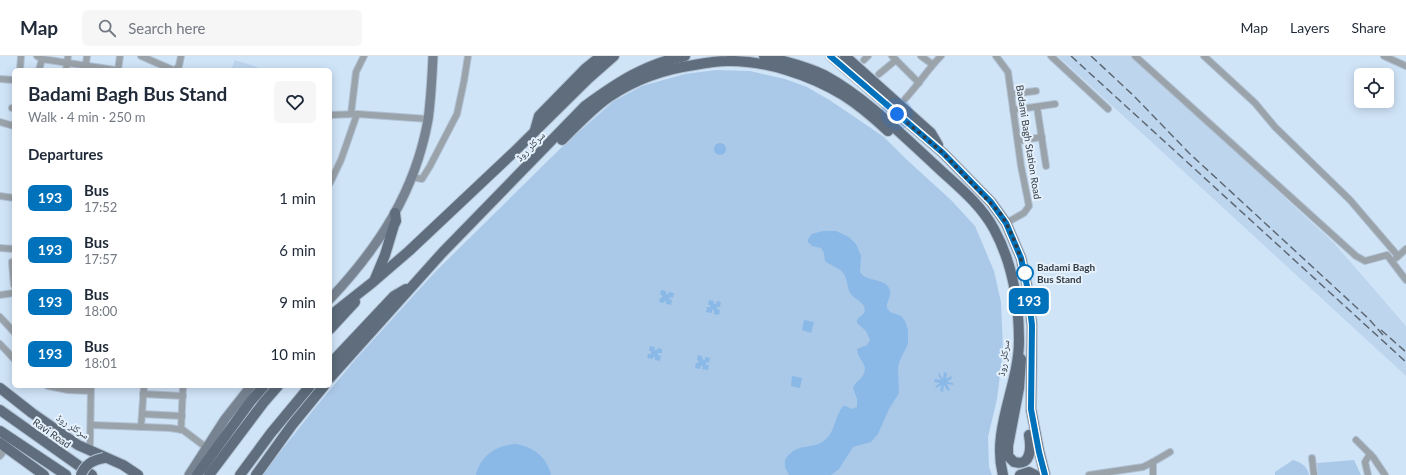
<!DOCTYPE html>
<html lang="en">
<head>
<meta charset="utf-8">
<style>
  :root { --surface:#fff; --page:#f6f6f7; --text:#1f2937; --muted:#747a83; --line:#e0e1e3 }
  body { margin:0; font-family:Lato,"Noto Naskh Arabic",sans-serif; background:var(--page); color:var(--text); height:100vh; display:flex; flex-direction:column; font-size:15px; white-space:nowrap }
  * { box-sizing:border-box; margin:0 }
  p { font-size:13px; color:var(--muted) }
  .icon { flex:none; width:22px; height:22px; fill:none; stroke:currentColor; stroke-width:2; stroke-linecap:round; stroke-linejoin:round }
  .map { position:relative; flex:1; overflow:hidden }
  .details { position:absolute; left:12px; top:12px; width:320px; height:320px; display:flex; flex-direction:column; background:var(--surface); border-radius:6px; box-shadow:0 2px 10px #0003 }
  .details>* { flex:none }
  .badge { padding:0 8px; border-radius:6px; font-size:14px; line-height:26px }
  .controls { position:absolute; left:1354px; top:12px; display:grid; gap:8px }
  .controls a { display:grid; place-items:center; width:40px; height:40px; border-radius:6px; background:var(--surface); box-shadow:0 2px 10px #0003; font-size:20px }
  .you { position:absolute; width:20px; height:20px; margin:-10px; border:3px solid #fff; border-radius:50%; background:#1a73e8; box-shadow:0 0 0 6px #1a73e833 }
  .map>.badge { position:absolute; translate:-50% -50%; box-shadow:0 0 0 2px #fff }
  h2 { padding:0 16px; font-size:15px; line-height:36px }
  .round { display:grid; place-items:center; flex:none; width:42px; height:42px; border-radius:6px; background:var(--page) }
  .overview { display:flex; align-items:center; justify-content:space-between; height:68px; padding:0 16px }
  h1 { font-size:19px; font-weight:700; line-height:30px }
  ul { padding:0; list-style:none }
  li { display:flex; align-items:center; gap:12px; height:52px; padding:0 16px }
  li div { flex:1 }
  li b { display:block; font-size:15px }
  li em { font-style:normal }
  li .badge { min-width:44px; font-weight:700; text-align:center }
  header { display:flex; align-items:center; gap:24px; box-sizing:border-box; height:56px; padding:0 20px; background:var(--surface); border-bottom:1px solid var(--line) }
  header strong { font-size:19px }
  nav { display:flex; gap:22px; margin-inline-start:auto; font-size:14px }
  .search { width:280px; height:36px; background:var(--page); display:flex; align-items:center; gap:10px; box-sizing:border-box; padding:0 14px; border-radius:6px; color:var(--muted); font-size:15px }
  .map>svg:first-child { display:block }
</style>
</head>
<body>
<header>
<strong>Map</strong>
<div class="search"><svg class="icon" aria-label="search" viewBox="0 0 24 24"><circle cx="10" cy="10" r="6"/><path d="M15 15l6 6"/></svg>Search here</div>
<nav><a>Map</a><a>Layers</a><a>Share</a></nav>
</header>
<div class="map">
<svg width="1406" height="419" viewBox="0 0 1406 419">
  <rect width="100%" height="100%" fill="#d0e4f8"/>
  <g fill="#bdd6ee">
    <polygon points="1058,0 1132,0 1334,187 1406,270 1406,320"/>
    <polygon points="235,4 266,14 231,14"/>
  </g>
  <g fill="#aac8e7">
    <polygon points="716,14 750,15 785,23 807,31 831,45 884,81 906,103 951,144 975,170 994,215 1001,246 1003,295 997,343 988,381 989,411 992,419 262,419 314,353 355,304 414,239 436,215 567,86 614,45 642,30 685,18"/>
    <path d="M1293,404C1302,407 1307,410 1309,419H1275V416Z"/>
    <polygon points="1354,404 1361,419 1318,419 1317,407"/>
  </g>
  <g fill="#8ab9e8">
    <circle cx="720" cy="93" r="6"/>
    <path d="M823,175H836L849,181L856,188L861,200L860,216C866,227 889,221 890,236C891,242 886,246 887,252L890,256L901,260L905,265L908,274V288L900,304L898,311L899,337L889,353L878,378L871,386L853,391L839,413L831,419H789L785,411V404C798,384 812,396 826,383C835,375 835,360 843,350H846L851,353L857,351V343L853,332C857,322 864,325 865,311L858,298L857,293L867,289L870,284L866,275L857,267V264C859,261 862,260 864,257C868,247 855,244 851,238C847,233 848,226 845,220C841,211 832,211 825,205L824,197L821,192L812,190L808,186V183L812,178Z"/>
    <polygon points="661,234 666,235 666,238 668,238 669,236 674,237 673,242 670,241 669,243 672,244 671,249 666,248 666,245 665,245 664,247 659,246 660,242 662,242 662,239 660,239"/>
    <polygon points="709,244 714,245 713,247 716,248 717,245 721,246 720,251 717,251 717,253 720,254 719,259 714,258 714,254 712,254 712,257 706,256 707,251 710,251 710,249 708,249"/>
    <polygon points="804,264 814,266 811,277 802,274"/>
    <polygon points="650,290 655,291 654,294 657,294 658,292 662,293 662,297 658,297 658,299 661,300 660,305 655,304 655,301 653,301 653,303 647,302 648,298 651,298 651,295 649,295"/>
    <polygon points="698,299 702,300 702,303 705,304 705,301 710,302 709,307 706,306 706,309 709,309 708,314 702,313 703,310 701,310 700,313 695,312 696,307 698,307 699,305 697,304"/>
    <polygon points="944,316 947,317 946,323 951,320 952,322 947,326 953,327 953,329 947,328 950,334 948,335 944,329 943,336 940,335 942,329 936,332 935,331 940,327 934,326 935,323 941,324 938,318 939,317 943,323"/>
    <polygon points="792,320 802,322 800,332 791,330"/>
    <path d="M516,388C533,391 547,401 551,419H476C480,399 497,389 516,388Z"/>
  </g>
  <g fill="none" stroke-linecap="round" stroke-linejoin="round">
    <defs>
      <g id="street">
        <polyline points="37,0 42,3 115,14"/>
        <polyline points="141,0 173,14"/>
        <polyline points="892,0 919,27"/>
        <polyline points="921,0 932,8"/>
        <polyline points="996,0 1008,16 1021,110 1029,150 1024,157 1006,167"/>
        <polyline points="1051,0 1108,53"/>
        <polyline points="1135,0 1356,200 1365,205 1387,199 1406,224"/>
        <polyline points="1204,0 1255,47 1275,71 1350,144 1398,200"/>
        <polyline points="1384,0 1406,10"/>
        <polyline points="864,4 868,0"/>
        <polyline points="20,14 21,0"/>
        <polyline points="39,14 42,3"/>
        <polyline points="66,14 68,0"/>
        <polyline points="85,14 87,0"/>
        <polyline points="118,14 120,0"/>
        <polyline points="175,14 179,10 181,0"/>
        <polyline points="879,18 896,4"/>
        <polyline points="0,23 14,24"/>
        <polyline points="1011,38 1036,35"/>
        <path d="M905,43C918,29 928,13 941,0"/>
        <polyline points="1037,51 1046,110"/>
        <polyline points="12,52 14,52"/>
        <polyline points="1013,54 1055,48"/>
        <polyline points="351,58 356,16 364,0"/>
        <polyline points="330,59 357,58 428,63"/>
        <polyline points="0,66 14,70"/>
        <polyline points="1018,85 1042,81"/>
        <polyline points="412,121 422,123 430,110 457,58 464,25 468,0"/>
        <polyline points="330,127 341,104 357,58"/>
        <polyline points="0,140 14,142"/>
        <polyline points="0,192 14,193"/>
        <polyline points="1396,202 1406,193"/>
        <polyline points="12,206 14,229"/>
        <polyline points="0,239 14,237"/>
        <polyline points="0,261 14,276"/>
        <polyline points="0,288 14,303"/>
        <polyline points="48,330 68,334 90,335"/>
        <polyline points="143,338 183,340"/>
        <polyline points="142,358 182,360"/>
        <polyline points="91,369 170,372 183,374 207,392"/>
        <polyline points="141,371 144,330"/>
        <polyline points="181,374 183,330"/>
        <polyline points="1356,384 1373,401 1385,419"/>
        <polyline points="87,394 90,389 91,330"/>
        <polyline points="0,400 6,392"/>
        <polyline points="1312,402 1314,419"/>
        <polyline points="1153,406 1153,419"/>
        <polyline points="1089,419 1143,411 1153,406 1170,396"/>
        <polyline points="1368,419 1365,406 1370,398"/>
      </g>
      <g id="secondary">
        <path d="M330,243C379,191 415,136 428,64C431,43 432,21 433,0"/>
        <polyline points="189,419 225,363 251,330"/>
      </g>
      <g id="primary">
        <path d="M764,0C784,5 806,10 824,19C866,42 900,77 935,109C956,129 980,147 994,173C1012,206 1019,247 1019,285C1019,329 991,374 1003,419"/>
        <polyline points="831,0 943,97 991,146 1006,167 1021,202 1027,230 1032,269 1031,353 1039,395 1045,419"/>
        <polyline points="845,0 931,77 938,89"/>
        <polyline points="535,74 539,60 585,13 601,0"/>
        <path d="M562,84C577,69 592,53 609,41C634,24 665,13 694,9C705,7 716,5 727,5C765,4 810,19 843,39C859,49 874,62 888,75"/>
        <polyline points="375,223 385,199 394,169 396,165 395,157"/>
        <polyline points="330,260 373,226 409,195 513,97 589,22 614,0"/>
        <polyline points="330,273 355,246"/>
        <path d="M1021,303L1019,332L1008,390V400L1014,406C1032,411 1031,390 1029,379"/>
        <polyline points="330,308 394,240 406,233"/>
        <path d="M330,322L442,197L585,50C618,26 645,8 685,0"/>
        <polyline points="0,332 32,357 78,389 123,409 138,419"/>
        <polyline points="0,354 92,419"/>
        <polyline points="0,375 66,419"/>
        <polyline points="0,387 44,419"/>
        <polyline points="197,419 250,346 264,330"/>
        <polyline points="209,419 264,346 278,330"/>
        <polyline points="240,419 271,377 310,330"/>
        <polyline points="256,419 292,369 324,330"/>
        <polyline points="1020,419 1029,416 1035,419"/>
      </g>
    </defs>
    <use href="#street" stroke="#b1c2d4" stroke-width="8"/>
    <use href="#secondary" stroke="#b1c2d4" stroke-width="11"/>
    <use href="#primary" stroke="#b1c2d4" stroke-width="12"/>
    <use href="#street" stroke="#9aa2aa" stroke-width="6"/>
    <use href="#secondary" stroke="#778390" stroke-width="9"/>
    <use href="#primary" stroke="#5f6d7c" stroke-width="10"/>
    <g stroke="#5e6975" stroke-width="1.5" stroke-dasharray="8 4" stroke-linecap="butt">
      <polyline points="1071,0 1406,306"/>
      <polyline points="1091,0 1134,40 1189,97 1369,263 1383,279"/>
      <polyline points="1381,274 1406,296"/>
    </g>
    <defs>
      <path id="primary-bridge" d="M81,419C85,408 93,404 104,402"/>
    </defs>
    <use href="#primary-bridge" stroke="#b1c2d4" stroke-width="12" stroke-linecap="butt"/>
    <use href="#primary-bridge" stroke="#5f6d7c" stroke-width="10"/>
  </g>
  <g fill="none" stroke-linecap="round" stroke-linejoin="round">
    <defs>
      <polyline id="line" points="830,0 943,97 991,146 1006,167 1021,202 1027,230 1032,269 1031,353 1039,396 1045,419"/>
    </defs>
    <use href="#line" stroke="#fff" stroke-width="9"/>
    <use href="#line" stroke="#0072bc" stroke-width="6"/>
    <path stroke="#333b43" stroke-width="4" stroke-dasharray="0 7.2" d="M897,58L943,97L1000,157C1012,175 1019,196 1025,217"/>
  </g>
  <circle fill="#fff" stroke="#0072bc" stroke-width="2" cx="1025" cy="217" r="8"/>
  <g text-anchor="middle" stroke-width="4" stroke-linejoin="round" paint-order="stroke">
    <g font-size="10" fill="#333b43" stroke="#e4f0fc">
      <text transform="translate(1029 86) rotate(81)" y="4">Badami Bagh Station Road</text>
      <text transform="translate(530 90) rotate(-46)" y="4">سرکلر روڈ</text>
      <text transform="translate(1003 302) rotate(-82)" y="4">سرکلر روڈ</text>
      <text transform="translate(73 370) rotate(33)" y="4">سرکلر روڈ</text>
      <text transform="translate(52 377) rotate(35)" y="4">Ravi Road</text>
    </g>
    <g font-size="10" font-weight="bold" fill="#333b43" stroke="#e4f0fc" text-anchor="start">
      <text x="1037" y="215">Badami Bagh<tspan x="1037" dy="12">Bus Stand</tspan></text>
    </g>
  </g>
</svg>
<div class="controls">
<a><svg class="icon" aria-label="locate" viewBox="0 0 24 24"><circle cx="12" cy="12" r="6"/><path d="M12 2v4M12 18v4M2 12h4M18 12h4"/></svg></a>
</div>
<div class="you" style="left:897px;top:58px"></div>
<b class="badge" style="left:1029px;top:245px;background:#0072bc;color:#fff">193</b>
<section class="details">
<div class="overview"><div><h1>Badami Bagh Bus Stand</h1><p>Walk · 4 min · 250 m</p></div><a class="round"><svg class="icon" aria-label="heart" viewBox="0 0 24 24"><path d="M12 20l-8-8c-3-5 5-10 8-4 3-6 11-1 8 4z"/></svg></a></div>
<h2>Departures</h2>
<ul>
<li><span class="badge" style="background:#0072bc;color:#fff">193</span><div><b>Bus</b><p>17:52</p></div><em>1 min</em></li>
<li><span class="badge" style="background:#0072bc;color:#fff">193</span><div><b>Bus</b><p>17:57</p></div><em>6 min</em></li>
<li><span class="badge" style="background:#0072bc;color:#fff">193</span><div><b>Bus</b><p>18:00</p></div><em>9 min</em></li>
<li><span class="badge" style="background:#0072bc;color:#fff">193</span><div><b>Bus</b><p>18:01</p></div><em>10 min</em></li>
</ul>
</section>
</div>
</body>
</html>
